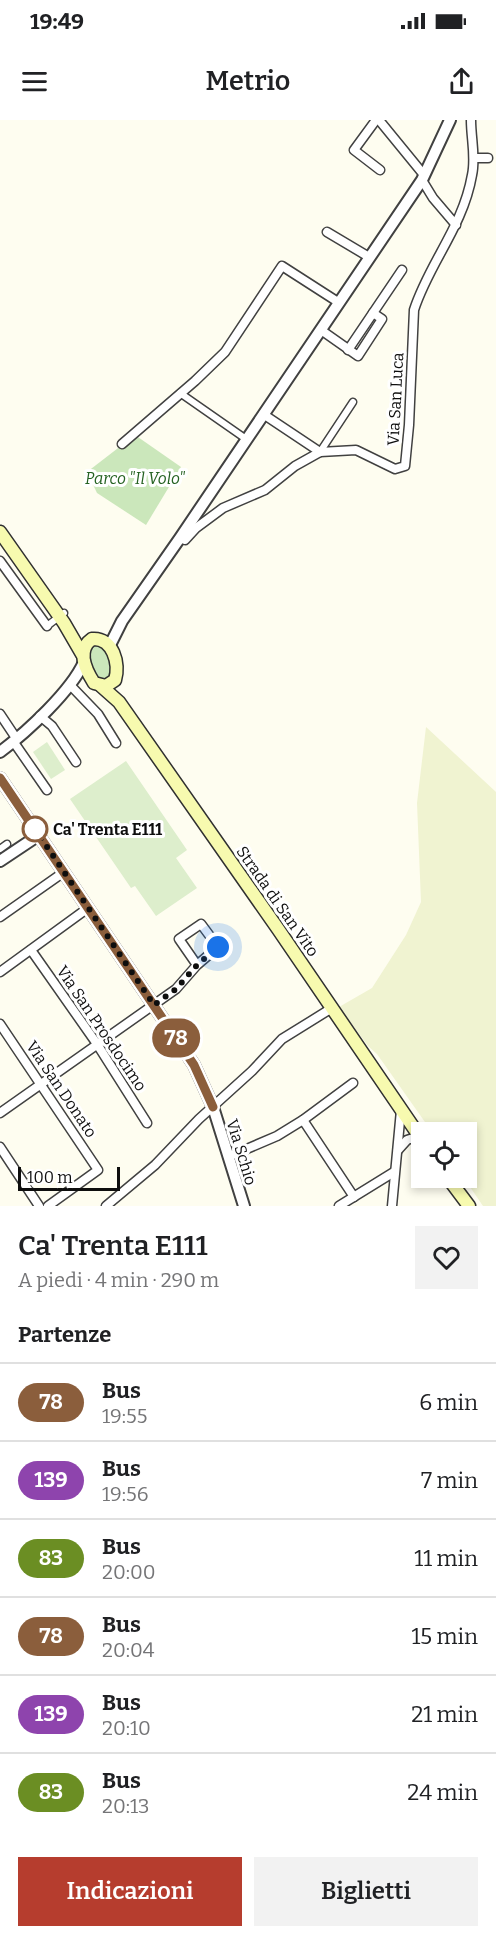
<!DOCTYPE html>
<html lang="it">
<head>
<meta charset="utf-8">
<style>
  :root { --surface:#fff; --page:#f2f2f2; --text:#202124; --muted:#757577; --line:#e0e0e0; --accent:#b63d2e }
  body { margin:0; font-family:Bitter,serif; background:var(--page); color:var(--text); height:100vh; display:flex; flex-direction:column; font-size:22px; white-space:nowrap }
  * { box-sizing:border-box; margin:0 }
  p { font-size:20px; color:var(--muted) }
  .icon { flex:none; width:33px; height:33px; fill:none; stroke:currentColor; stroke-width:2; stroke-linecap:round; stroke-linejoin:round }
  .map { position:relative; height:1086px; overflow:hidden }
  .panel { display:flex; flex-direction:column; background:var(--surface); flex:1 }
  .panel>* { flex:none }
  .badge { padding:0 12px; border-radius:20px; font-size:21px; line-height:39px }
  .controls { position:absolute; left:411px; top:1002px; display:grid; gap:12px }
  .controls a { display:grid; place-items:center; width:66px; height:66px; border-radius:0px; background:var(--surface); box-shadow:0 3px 9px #0003; font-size:30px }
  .scale { position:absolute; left:18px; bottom:15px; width:102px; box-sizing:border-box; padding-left:6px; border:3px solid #0e0e0e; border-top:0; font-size:16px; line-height:21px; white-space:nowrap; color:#0e0e0e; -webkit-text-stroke:4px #fff; paint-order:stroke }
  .you { position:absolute; width:30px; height:30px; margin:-15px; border:4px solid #fff; border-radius:50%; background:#1a73e8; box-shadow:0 0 0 9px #1a73e833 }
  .map>.badge { position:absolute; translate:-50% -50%; box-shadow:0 0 0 3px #fff }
  h2 { padding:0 18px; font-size:22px; line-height:54px }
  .round { display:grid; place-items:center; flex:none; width:63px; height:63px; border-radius:0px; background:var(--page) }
  .summary { display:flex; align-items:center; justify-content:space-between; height:102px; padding:0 18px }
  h1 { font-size:28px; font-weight:600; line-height:45px }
  .cta { display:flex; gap:12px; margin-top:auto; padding:12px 18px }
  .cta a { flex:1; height:69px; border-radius:0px; background:var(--accent); color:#fff; font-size:24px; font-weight:600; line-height:69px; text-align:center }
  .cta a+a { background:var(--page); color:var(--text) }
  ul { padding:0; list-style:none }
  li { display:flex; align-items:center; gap:18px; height:78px; padding:0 18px; border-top:2px solid var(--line) }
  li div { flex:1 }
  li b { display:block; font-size:22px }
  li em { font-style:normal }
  li .badge { min-width:66px; font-weight:700; text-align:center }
  .status { display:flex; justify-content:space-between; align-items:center; height:42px; padding:0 30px; background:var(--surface); direction:ltr }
  .status svg { height:16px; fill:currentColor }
  header { display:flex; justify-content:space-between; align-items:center; height:78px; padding:0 18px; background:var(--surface); font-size:27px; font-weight:600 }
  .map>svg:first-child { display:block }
</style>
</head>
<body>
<div class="status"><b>19:49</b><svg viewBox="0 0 49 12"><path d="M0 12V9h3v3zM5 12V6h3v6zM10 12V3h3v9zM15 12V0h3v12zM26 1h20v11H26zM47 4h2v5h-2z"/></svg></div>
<header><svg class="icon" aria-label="menu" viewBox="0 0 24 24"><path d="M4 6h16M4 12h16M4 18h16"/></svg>Metrio<svg class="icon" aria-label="share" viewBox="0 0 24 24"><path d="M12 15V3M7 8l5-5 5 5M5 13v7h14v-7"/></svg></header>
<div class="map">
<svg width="496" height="1086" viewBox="0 0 496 1086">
  <rect width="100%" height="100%" fill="#fefdf0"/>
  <polygon fill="#f0f3d1" points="426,607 496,672 496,1086 483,1086 464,1058 466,1058 466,1012 432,1012 377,934 368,926 339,887 372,868 406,815 421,782 417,683"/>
  <g fill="#cbe7bb">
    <polygon points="135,315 181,347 146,405 97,373 87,352"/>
    <path d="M95,523L106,530L112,549L111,556L105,560L98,559C92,551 88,538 89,527Z"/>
  </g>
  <g fill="#dec">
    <polygon points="47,622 65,650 51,659 33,632"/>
    <polygon points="126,641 187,730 176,738 197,768 156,796 135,766 131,768 70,679"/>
  </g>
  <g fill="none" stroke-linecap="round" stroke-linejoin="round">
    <defs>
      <g id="pedestrian">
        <polyline points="180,273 246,319"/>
        <polyline points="320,332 353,282"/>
        <polyline points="47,506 64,493"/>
        <polyline points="0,729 7,724"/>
      </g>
      <g id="minor">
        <polyline points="376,0 354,30 380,50"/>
        <polyline points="379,0 424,55"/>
        <polyline points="474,38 488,38"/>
        <polyline points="422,60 433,78 456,105"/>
        <polyline points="327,112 369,137"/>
        <polyline points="321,210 358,236 382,199 373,193"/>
        <polyline points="348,230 402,150"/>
        <polyline points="263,294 320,332"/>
        <polyline points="122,324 195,261 225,232 282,146 338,182"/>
        <path d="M180,418L185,420L196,408L223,388L265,370L295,346L320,332L356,330L395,349L405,346L409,305L414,190C429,143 463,107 472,55C476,37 471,19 471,0"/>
        <polyline points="0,441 47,506"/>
        <polyline points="72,567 98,594 116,623"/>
        <polyline points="0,594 16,618"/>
        <polyline points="40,596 52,606 76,642"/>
        <polyline points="13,621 47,670"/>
        <polyline points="0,797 64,752"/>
        <polyline points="31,830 97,924 147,1003"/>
        <polyline points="0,852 88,788"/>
        <polyline points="0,904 98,1050 48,1086"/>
        <polyline points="0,993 176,869 197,845 218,827 201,804 179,819 197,845"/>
        <polyline points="303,1000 354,1077"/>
        <polyline points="0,1027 39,1086"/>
        <polyline points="398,1030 407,1020 419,1016"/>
        <polyline points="228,1037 277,1016 303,1000 353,963"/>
        <polyline points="106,1086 155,1045 199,999 252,951 282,919 332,888"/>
        <polyline points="339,1086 394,1052"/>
        <polyline points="392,1086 401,990"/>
      </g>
      <g id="tertiary">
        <polyline points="110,525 122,501 180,418 422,60 450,0"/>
        <path d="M0,632C27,612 71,571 84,542"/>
        <polyline points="0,658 194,945 213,987 244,1086"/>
        <polyline points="0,741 39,715"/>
      </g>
      <g id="secondary">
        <polyline points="0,412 64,503 82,534"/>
        <path d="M92,519C113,517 120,544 115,560L106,566L94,563C85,549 76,530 92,519Z"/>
        <polyline points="101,566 119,582 278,809 422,1020"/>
        <polyline points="448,1058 469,1086"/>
      </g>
    </defs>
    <use href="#pedestrian" stroke="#414141" stroke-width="9"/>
    <use href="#minor" stroke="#414141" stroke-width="11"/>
    <use href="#tertiary" stroke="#414141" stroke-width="14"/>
    <use href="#secondary" stroke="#303030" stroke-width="15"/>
    <use href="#pedestrian" stroke="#fff" stroke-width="6"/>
    <use href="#minor" stroke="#fff" stroke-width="8"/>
    <use href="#tertiary" stroke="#fff" stroke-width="10"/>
    <use href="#secondary" stroke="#f7faaf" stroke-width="12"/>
  </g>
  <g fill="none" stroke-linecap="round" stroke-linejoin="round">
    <defs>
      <polyline id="line" points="0,658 194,945 213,987"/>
    </defs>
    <use href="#line" stroke="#fff" stroke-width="14"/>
    <use href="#line" stroke="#8b5e3c" stroke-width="9"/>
    <polyline stroke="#0e0e0e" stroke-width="6" stroke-dasharray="0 10.8" points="35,709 154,885 176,869 197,845 218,827"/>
  </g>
  <circle fill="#fff" stroke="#8b5e3c" stroke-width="3" cx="35" cy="709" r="12"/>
  <g text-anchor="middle" stroke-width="6" stroke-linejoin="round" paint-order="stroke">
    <g font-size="16" fill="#0e0e0e" stroke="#fff">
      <text transform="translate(395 279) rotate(-87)" y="6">Via San Luca</text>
      <text transform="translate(278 781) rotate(55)" y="6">Strada di San Vito</text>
      <text transform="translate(102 908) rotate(56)" y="6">Via San Prosdocimo</text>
      <text transform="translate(62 969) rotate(56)" y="6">Via San Donato</text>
      <text transform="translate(242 1032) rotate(73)" y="6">Via Schio</text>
    </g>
    <g font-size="16" font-style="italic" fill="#256222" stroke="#fff">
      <text x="135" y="364">Parco "Il Volo"</text>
    </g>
    <g font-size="16" font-weight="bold" fill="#0e0e0e" stroke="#fff" text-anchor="start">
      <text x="53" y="715">Ca' Trenta E111</text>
    </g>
  </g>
</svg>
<div class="controls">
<a><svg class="icon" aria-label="locate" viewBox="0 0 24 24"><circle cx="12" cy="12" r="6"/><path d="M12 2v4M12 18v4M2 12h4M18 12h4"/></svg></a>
</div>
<div class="scale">100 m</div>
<div class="you" style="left:218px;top:827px"></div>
<b class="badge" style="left:176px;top:918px;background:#8b5e3c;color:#fff">78</b>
</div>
<section class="panel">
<div class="summary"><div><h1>Ca' Trenta E111</h1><p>A piedi · 4 min · 290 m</p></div><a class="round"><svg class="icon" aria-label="heart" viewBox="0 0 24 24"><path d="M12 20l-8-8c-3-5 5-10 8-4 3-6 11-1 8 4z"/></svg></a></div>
<h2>Partenze</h2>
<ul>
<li><span class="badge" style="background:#8b5e3c;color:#fff">78</span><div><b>Bus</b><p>19:55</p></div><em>6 min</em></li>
<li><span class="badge" style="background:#8e44ad;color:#fff">139</span><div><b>Bus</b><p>19:56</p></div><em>7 min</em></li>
<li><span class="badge" style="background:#6b8e23;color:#fff">83</span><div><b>Bus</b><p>20:00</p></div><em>11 min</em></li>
<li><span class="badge" style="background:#8b5e3c;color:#fff">78</span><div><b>Bus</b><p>20:04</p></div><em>15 min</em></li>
<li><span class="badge" style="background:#8e44ad;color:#fff">139</span><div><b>Bus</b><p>20:10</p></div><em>21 min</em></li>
<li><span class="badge" style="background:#6b8e23;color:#fff">83</span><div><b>Bus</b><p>20:13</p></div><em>24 min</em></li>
</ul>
<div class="cta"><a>Indicazioni</a><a>Biglietti</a></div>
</section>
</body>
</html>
